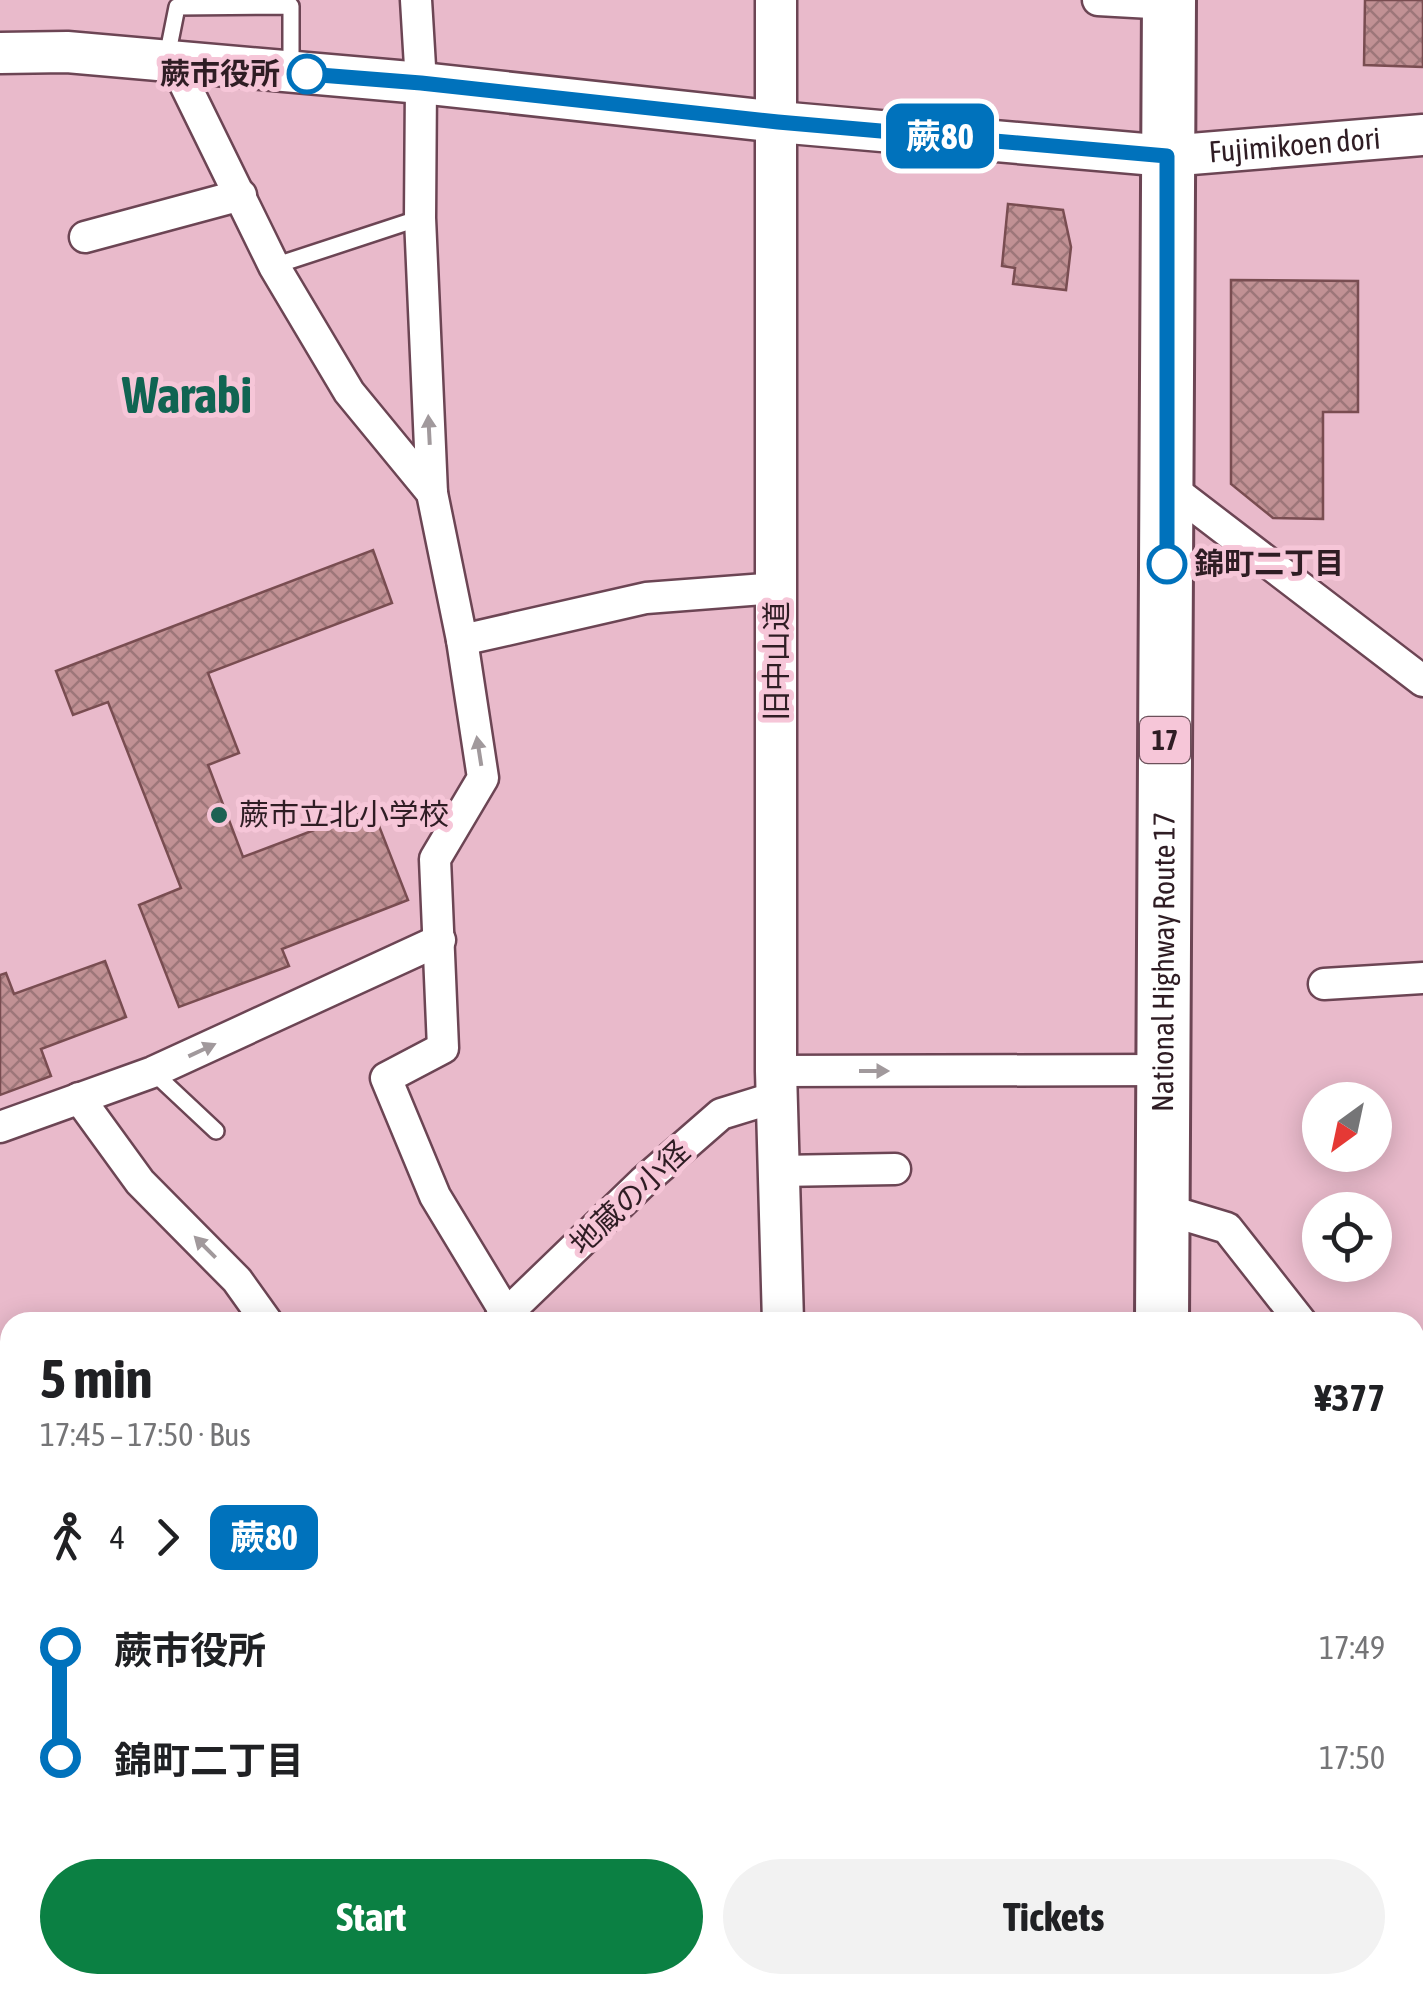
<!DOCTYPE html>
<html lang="en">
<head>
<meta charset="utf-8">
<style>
  :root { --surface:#fff; --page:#f2f2f2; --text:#202124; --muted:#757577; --accent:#0b8043 }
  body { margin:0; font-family:"Asap Condensed","Noto Sans JP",sans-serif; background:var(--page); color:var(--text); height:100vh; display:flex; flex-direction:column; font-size:38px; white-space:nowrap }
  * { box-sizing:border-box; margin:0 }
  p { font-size:32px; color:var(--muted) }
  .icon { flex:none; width:55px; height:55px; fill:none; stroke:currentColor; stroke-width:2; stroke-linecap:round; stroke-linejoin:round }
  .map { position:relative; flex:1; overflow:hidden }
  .panel { position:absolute; left:0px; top:1312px; width:1425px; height:682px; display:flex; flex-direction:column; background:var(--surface); border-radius:30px 30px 0 0; box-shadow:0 5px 25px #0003 }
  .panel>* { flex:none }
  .badge { padding:0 20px; border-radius:15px; font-size:35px; line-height:65px }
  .needle { width:65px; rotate:213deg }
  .fabs { position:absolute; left:1302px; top:1082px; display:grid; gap:20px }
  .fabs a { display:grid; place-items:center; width:90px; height:90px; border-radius:50%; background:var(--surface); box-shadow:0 5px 25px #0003; font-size:50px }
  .map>.badge { position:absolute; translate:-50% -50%; box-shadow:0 0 0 5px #fff }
  .legs { display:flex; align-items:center; gap:15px; height:110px; padding:0 40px; font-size:32px }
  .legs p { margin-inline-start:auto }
  .summary { display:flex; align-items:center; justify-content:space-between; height:170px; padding:0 40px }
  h1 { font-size:55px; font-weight:700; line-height:75px }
  .action { display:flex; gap:20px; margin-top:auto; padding:20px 40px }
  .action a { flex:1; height:115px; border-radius:60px; background:var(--accent); color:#fff; font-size:40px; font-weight:700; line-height:115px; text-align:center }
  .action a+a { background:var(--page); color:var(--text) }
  ul { padding:0 40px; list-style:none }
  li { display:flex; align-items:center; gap:35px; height:110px; font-size:38px }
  li i { display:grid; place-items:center; width:15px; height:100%; margin:0 12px; background:currentColor }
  li i::after { content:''; width:25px; height:25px; margin:-12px; border:8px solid; border-radius:50%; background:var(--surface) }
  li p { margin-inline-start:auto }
  li:first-child i { background:linear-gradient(#0000 50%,currentColor 0) }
  li:last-child i { background:linear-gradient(currentColor 50%,#0000 0) }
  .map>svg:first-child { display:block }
</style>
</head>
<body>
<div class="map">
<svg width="1423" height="1993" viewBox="0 0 1423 1993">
  <defs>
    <pattern id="building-cross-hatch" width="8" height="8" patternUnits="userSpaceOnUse" patternTransform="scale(2.5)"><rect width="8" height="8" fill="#c19194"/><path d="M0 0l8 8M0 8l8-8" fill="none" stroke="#9d7679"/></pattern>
  </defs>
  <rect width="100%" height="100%" fill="#e9bacb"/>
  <g fill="url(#building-cross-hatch)" stroke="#794d51" stroke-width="2.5">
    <polygon points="1365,0 1423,0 1423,67 1364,65"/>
    <polygon points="1008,204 1063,210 1071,247 1066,290 1013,284 1015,268 1002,266"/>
    <polygon points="1231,280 1358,281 1358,412 1323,412 1323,519 1273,518 1231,484"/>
    <polygon points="373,550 392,603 208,673 239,753 208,765 243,857 372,808 408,900 282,949 289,966 179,1007 139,905 181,888 108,702 73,715 56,671"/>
    <polygon points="105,961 126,1017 41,1049 51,1076 0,1095 0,975 6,973 14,994"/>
  </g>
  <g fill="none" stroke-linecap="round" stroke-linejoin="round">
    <defs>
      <g id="lane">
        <polyline points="167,57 177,7 291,6 291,68"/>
        <polyline points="274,266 420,218"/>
        <polyline points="153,1072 216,1131"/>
      </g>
      <g id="street">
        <polyline points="416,0 421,83 420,218 432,493 462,640 483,778 435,859 443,1048 386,1078 435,1196 507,1315"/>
        <polyline points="1098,0 1169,4"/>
        <polyline points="174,62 274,266 349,392 432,493"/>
        <polyline points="85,237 241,195"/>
        <polyline points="1168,486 1423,681"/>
        <polyline points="462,640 646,598 777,588"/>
        <polyline points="1324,984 1423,978"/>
        <polyline points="776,1071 1162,1070"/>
        <polyline points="79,1098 140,1182 237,1280 267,1322"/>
        <polyline points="0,1127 153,1072 440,940"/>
        <polyline points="778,1171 895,1169"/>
        <polyline points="1164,1209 1227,1228 1301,1322"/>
        <polyline points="498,1322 643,1182 721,1114 776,1097"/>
        <polyline points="1415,1432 1423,1439"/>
        <polyline points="0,1627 10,1638"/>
        <polyline points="1415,1715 1423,1705"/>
        <polyline points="1415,1806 1423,1813"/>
        <polyline points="259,1985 263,1993"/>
        <polyline points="483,1985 486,1993"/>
        <polyline points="561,1993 569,1985"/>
        <polyline points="1380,1993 1380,1985"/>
      </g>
      <g id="secondary">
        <polyline points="776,0 776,1071 783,1322"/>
        <path id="s1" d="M0,53L67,52L421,83L778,122L1167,156L1423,135"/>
        <polyline points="861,1985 864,1993"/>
      </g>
      <g id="highway">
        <path id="s2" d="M1162,1322L1169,0"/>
        <polyline points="1153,1993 1153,1985"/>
      </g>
    </defs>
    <use href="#lane" stroke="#6c4554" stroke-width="20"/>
    <use href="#street" stroke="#6c4554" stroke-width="35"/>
    <use href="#secondary" stroke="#6c4554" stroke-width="45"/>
    <use href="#highway" stroke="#6c4554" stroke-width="58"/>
    <use href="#lane" stroke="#fff" stroke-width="15"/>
    <use href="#street" stroke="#fff" stroke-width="30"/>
    <use href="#secondary" stroke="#fff" stroke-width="40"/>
    <use href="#highway" stroke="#fff" stroke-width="52"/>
  </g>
  <defs><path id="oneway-solid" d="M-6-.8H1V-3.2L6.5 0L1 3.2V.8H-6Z" transform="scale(2.5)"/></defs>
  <g fill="#a1999c">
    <use href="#oneway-solid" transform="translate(429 430) rotate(-93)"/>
    <use href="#oneway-solid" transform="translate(479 751) rotate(-99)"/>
    <use href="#oneway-solid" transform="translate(202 1050) rotate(-25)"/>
    <use href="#oneway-solid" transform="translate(874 1071)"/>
    <use href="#oneway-solid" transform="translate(205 1247) rotate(-135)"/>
  </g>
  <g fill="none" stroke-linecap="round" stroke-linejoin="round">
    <defs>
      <polyline id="line-1" points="307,74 421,83 778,122 1167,156 1167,564"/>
    </defs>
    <use href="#line-1" stroke="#fff" stroke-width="22"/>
    <use href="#line-1" stroke="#0072bc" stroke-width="15"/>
  </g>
  <g fill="#fff" stroke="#0072bc" stroke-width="5">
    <circle cx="307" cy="74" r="18"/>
    <circle cx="1167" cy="564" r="18"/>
  </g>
  <circle fill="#1f6253" stroke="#f6c6d8" stroke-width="4" cx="219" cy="815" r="10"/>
  <g text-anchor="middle" stroke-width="10" stroke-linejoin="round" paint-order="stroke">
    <rect fill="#f6c6d8" stroke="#6b505a" stroke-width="2.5" x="1140" y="717" width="50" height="46" rx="8"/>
    <g font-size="28" font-weight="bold" fill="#2f1d24">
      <text x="1165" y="750">17</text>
    </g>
    <g font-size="30" font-weight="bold" fill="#2f1d24" stroke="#f6c6d8" text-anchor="end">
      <text x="280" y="84">蕨市役所</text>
      <text x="1194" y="574" text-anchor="start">錦町二丁目</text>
    </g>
    <g font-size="30" fill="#2f1d24" stroke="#f6c6d8">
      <text dy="10" stroke="none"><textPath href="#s1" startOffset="1300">Fujimikoen dori</textPath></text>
      <text transform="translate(777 661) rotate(-90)" y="10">旧中山道</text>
      <text dy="10" stroke="none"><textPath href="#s2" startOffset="360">National Highway Route 17</textPath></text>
      <text transform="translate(630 1198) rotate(-43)" y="10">地蔵の小径</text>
    </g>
    <g font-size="30" fill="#2f1d24" stroke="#f6c6d8" text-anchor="start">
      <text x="239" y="825">蕨市立北小学校</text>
    </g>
    <g font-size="50" font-weight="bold" fill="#106452" stroke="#f6c6d8">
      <text x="187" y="413">Warabi</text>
    </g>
  </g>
</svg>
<div class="fabs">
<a><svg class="needle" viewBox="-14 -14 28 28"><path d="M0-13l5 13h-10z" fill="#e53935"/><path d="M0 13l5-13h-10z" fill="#757577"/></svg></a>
<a><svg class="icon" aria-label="locate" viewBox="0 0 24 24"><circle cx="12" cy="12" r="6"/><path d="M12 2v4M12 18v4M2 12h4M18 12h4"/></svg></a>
</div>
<b class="badge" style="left:940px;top:136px;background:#0072bc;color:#fff">蕨80</b>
<section class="panel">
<div class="summary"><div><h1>5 min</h1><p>17:45 – 17:50 · Bus</p></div><b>¥377</b></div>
<div class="legs"><svg class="icon" aria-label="walk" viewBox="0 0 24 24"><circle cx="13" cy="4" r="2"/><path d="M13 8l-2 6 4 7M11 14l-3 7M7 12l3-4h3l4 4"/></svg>4<svg class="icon" aria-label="forward" viewBox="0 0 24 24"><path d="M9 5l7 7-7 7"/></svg><b class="badge" style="background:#0072bc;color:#fff">蕨80</b></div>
<ul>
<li><i style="color:#0072bc"></i><b>蕨市役所</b><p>17:49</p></li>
<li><i style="color:#0072bc"></i><b>錦町二丁目</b><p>17:50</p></li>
</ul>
<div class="action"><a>Start</a><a>Tickets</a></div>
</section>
</div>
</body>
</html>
